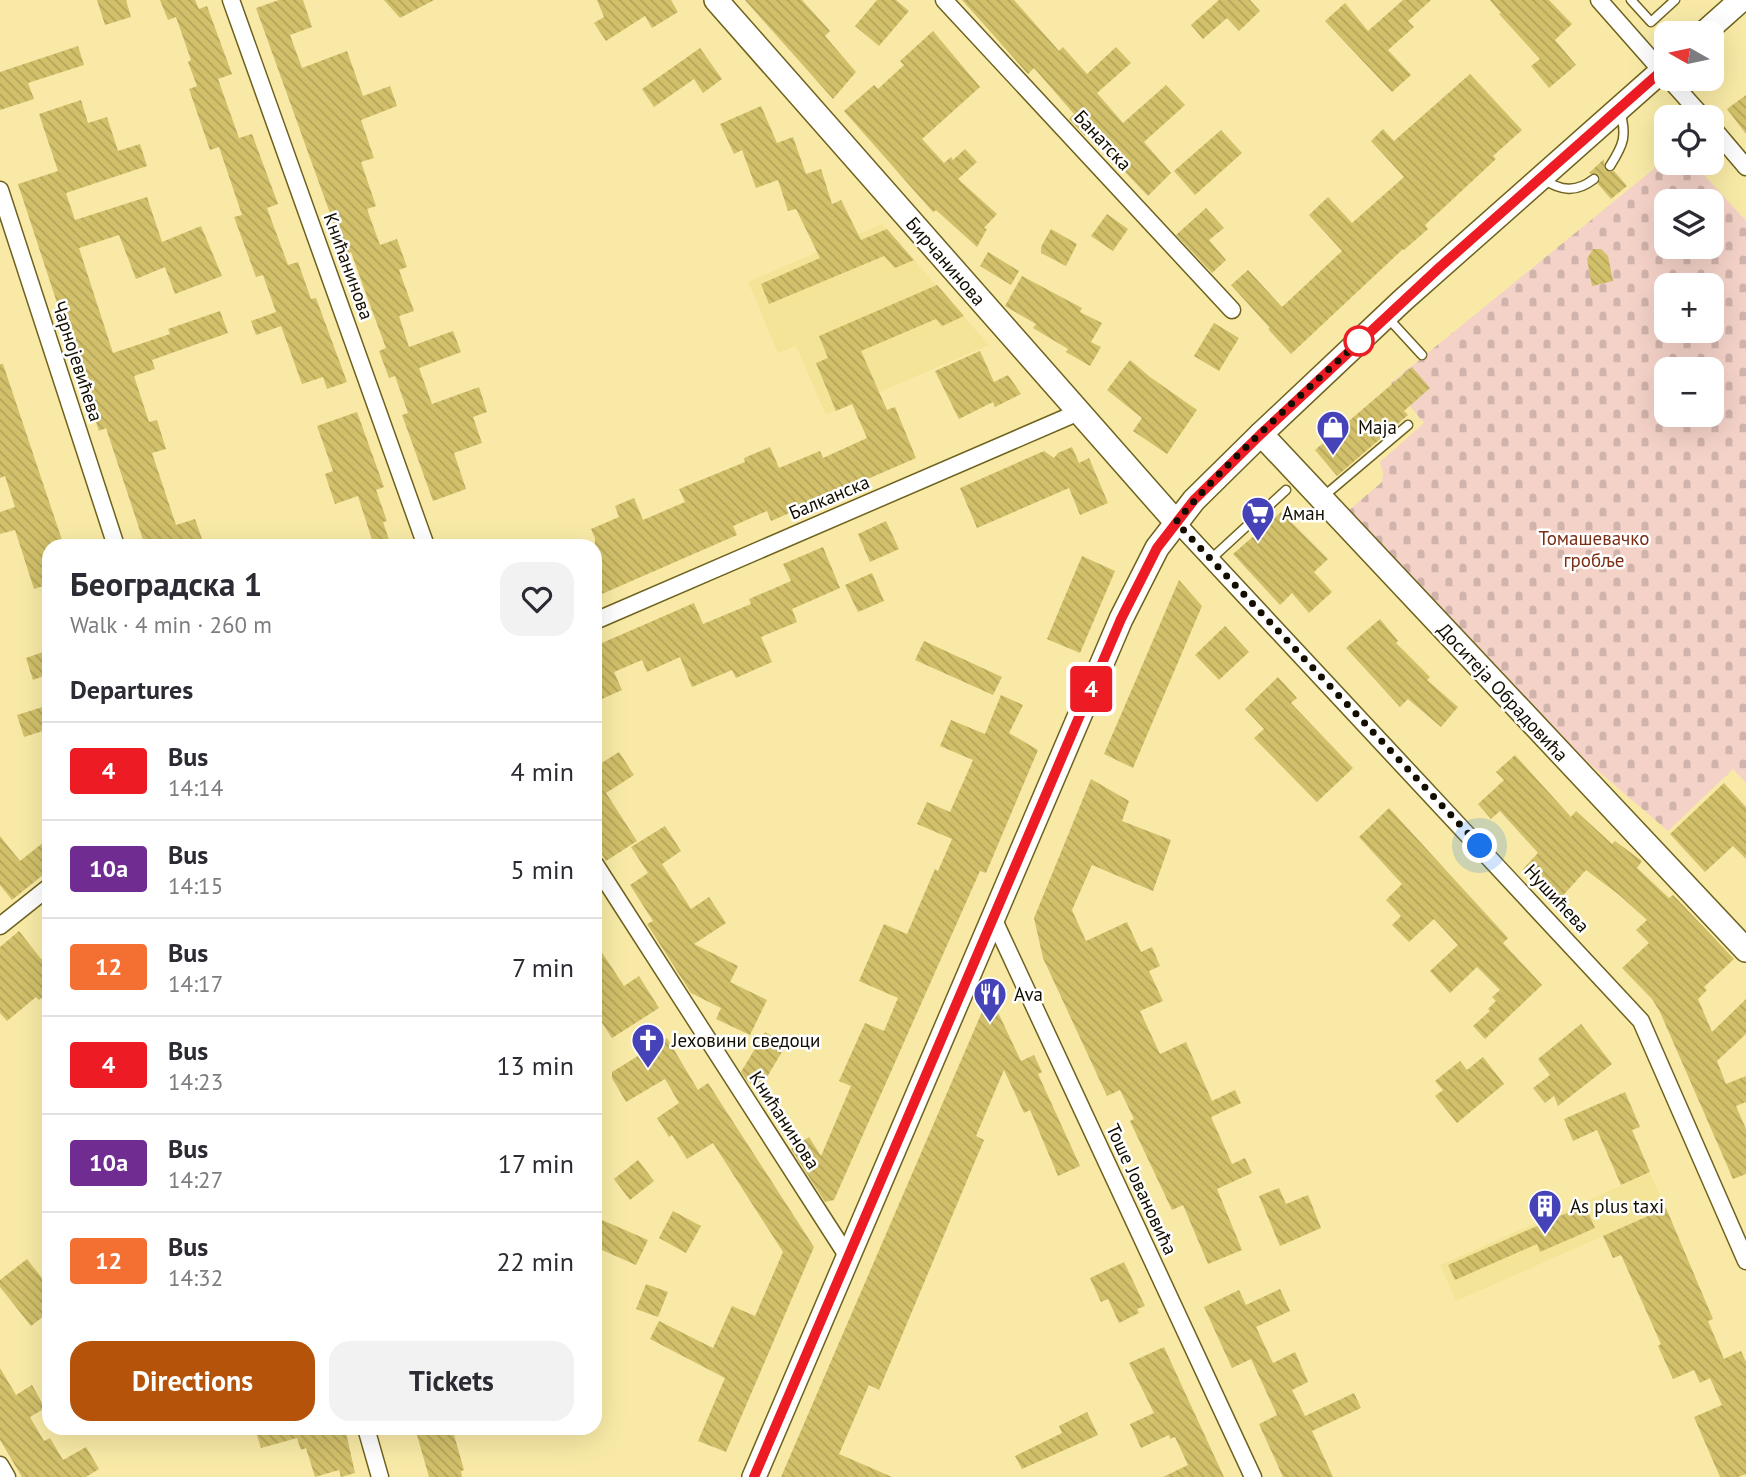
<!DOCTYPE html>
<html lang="en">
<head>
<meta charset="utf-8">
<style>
  :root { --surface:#fff; --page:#f2f2f3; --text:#2b2b33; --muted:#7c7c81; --line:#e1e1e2; --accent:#b45309 }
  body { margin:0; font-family:"PT Sans",sans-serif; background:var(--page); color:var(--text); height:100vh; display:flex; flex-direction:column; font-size:26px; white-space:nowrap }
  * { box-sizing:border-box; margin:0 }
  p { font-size:23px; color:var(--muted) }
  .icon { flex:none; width:38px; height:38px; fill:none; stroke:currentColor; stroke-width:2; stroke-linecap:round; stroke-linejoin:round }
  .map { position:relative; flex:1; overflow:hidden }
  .drawer { position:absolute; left:42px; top:539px; width:560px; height:896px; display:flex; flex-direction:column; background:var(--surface); border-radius:21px; box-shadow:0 7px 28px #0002 }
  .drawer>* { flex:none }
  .badge { padding:0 14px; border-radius:5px; font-size:24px; line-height:46px }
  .needle { width:46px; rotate:279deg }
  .fabs { position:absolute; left:1654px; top:21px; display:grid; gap:14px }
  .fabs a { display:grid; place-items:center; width:70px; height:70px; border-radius:14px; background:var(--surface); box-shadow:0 7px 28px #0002; font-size:35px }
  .you { position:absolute; width:35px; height:35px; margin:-18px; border:5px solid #fff; border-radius:50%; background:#1a73e8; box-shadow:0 0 0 10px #1a73e833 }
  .map>.badge { position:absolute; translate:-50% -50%; box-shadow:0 0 0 4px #fff }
  h2 { padding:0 28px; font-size:26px; line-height:63px }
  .round { display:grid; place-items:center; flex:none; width:74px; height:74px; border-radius:21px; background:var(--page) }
  .overview { display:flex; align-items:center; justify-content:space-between; height:119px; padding:0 28px }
  h1 { font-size:33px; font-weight:700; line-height:52px }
  .cta { display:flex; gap:14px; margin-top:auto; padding:14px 28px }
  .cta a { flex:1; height:80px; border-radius:21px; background:var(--accent); color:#fff; font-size:28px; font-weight:700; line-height:80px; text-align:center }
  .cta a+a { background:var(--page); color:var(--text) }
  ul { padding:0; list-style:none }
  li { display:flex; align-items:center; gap:21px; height:98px; padding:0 28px; border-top:2px solid var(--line) }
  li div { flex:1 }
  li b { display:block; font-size:26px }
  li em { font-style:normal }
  li .badge { min-width:77px; font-weight:700; text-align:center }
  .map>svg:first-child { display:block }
</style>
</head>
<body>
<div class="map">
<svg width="1746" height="1477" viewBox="0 0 1746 1477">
  <defs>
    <pattern id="cemetery-stones" width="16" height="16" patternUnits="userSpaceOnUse" patternTransform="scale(1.75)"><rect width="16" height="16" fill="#f4d2c8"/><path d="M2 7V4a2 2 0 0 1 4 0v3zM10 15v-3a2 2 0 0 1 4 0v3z" fill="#d0b3aa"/></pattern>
    <pattern id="building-back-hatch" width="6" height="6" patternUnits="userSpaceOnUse" patternTransform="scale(1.75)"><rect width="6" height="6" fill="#d2c06a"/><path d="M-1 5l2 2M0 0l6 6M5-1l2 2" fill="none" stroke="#b3a45a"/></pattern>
  </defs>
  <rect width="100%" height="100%" fill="#f8eaa6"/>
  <g fill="#f3e497">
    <polygon points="882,224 989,345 826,415 796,346 778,353 748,282"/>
    <polygon points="1650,1173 1666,1208 1456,1301 1440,1265"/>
  </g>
  <path fill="url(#cemetery-stones)" fill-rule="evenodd" d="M1666,159V163H1693L1746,221V783L1733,769L1668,831L1576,752L1348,511L1382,482L1383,473L1380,462L1424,423L1391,383ZM1666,201H1712V247H1666ZM1666,285H1712V331H1666ZM1666,369H1712V415H1666Z"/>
  <g fill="url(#building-back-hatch)">
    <polygon points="97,0 126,0 131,17 105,25"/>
    <polygon points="160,0 195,0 199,9 207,6 232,74 218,79 239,138 252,134 278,204 267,208 288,265 298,262 311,299 316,298 347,382 327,389 323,377 302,384 281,326 256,335 251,321 276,312 263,275 256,277 234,217 242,215 219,147 210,150 189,89 197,86 188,62 191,60 176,17 168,20"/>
    <polygon points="279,0 303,0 312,27 290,35 302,68 347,51 363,96 390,86 397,106 361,120 374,158 361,162 376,206 367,209 380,245 397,239 407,267 399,270 414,311 399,316 409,347 453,331 461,352 419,368 432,404 479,387 487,412 473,417 482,443 454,453 466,489 433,501 402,415 408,413 395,376 389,378 379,351 386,348 370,305 351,252 345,255 256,8"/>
    <polygon points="384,0 434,0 400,18"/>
    <polygon points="597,0 671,0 678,12 652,28 645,16 606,41 594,23 604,17"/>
    <polygon points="745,0 802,0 830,31 825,36 856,72 833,99"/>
    <polygon points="877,0 896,0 909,11 879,46 855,26"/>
    <polygon points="962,0 1014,0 1059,51 1063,47 1087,74 1116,47 1131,63 1097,93 1123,123 1166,85 1185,105 1144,142 1171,173 1148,196 1088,133 1085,136 1069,119 1074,114 1034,68 1028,74"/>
    <polygon points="1219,0 1250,0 1260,11 1239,31 1227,18 1203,39 1191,25"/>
    <polygon points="1403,0 1431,0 1408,21 1414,27 1388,50 1411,75 1392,92 1325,21 1345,3 1368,31"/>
    <polygon points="1490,0 1549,0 1572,24 1555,40 1576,65 1549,88 1531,66 1540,59 1499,14 1501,13"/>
    <polygon points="933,31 980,87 922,139 944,163 951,157 953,160 965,149 977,162 958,179 997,214 984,228 987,229 977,247 936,210 933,212 844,111 874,85 878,89 904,65 900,61"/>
    <polygon points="78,46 84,65 28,83 34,99 0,110 0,72"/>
    <polygon points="700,48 722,79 703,93 694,79 654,107 642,89"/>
    <polygon points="1470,74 1522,130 1493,156 1496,159 1425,225 1428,229 1404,250 1403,249 1291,354 1268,329 1270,328 1231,285 1248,270 1282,307 1342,251 1309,215 1328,197 1352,223 1404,177 1371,141 1383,129 1394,141"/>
    <polygon points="1746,95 1746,134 1727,109"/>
    <polygon points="81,100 88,123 107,117 118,151 140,144 147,166 66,193 75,220 147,197 162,242 201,226 222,276 175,294 165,267 136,279 119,235 79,248 113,353 170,334 168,329 220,311 228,333 152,360 155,369 134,376 149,422 157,420 166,449 152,453 176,525 195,519 202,539 179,546 145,546 106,428 99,431 18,184 58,171 39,114"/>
    <polygon points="761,106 777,143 793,137 806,174 821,169 832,204 841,200 861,240 887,229 914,260 895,268 884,256 769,304 761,284 820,258 796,209 788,211 778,180 756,188 742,150 734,154 720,124"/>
    <polygon points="1221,130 1242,153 1195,195 1174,171"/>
    <polygon points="1604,159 1605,170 1609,172 1614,171 1627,186 1611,199 1598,184 1600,179 1599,175 1589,173"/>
    <polygon points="1206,208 1224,228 1209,240 1226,260 1212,273 1176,235"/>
    <polygon points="1107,214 1128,229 1113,251 1091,236"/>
    <polygon points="1051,229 1077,244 1066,266 1041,253 1041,247"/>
    <polygon points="1593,249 1601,249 1608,256 1613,281 1592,286 1587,259"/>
    <polygon points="988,252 1019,271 1011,285 980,266"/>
    <polygon points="1022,276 1082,308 1080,312 1102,323 1091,342 1101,347 1090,366 1066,352 1068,349 1033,328 1036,324 1005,306"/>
    <polygon points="937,285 964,316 942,326 936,319 861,351 887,410 895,407 916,458 771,521 767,511 733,526 737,535 595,597 595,538 591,529 619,517 615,506 634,498 643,520 685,502 679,489 745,462 744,458 770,447 779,468 820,451 823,458 867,438 852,404 836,411 816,363 828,358 819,336"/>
    <polygon points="1214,323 1239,338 1219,371 1194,356"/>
    <polygon points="980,351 994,382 1008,375 1021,394 995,407 993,402 959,419 935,371"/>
    <polygon points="1130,360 1150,377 1197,410 1167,454 1133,431 1142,418 1107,390"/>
    <polygon points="0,364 3,364 64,546 49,546 49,584 34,589 15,530 0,534 0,512 15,507 5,476 0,478"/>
    <polygon points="1412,367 1430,388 1404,411 1408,415 1337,476 1315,450"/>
    <polygon points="357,412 384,487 376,490 387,521 383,522 391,546 374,546 358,496 335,504 325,474 333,471 317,426"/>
    <polygon points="1072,447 1079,463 1089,458 1108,503 1080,515 1069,488 977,528 960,488 1044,451 1054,458 1058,453"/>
    <polygon points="1281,512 1328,559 1314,572 1332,592 1309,613 1292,593 1280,605 1233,554"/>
    <polygon points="886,521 899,549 870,562 858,534"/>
    <polygon points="823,547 840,588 792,609 797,622 761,637 772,662 736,678 732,670 692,687 680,657 647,672 642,660 614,672 622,690 595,702 595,646 694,603 703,624 751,604 749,599 791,581 783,564"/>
    <polygon points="1082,556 1115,571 1080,653 1047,639"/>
    <polygon points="872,573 884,601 858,612 845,585"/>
    <polygon points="1179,580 1202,606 1133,768 1104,754"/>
    <polygon points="1380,619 1398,641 1396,643 1430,677 1427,680 1458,707 1441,727 1408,699 1400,707 1346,648"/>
    <polygon points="1225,626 1249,652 1219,680 1195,655"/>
    <polygon points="924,641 1002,677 993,695 915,660"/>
    <polygon points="49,650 49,674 33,680 26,658"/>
    <polygon points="1278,677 1297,698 1291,703 1353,768 1317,802 1254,738 1264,729 1245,709"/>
    <polygon points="1001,695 1023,705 1009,733 1038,750 986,873 980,871 834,1200 825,1202 791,1149 809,1137 821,1156 851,1086 839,1081 865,1023 884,1031 898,998 859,981 884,924 907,934 935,869 938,871 952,839 917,824 927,802 950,812 973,760 940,746 951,720 985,734"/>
    <polygon points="49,705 49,729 24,737 17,715"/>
    <polygon points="619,752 634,775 606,793 637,841 606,861 595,843 595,767"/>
    <polygon points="1515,755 1571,817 1576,811 1612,844 1615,841 1642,861 1637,868 1669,898 1673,895 1734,959 1704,987 1707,990 1698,999 1712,1032 1746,999 1746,1034 1717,1061 1726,1084 1746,1076 1746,1102 1736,1106 1746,1129 1746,1174 1733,1179 1660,1012 1652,999 1622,968 1649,943 1636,930 1647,920 1618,894 1586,870 1558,901 1523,869 1538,853 1500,811 1491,819 1478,804 1504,780 1496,772"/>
    <polygon points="1091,779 1129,801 1122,821 1171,840 1153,891 1092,865 1072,910 1086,941 1127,922 1141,952 1152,947 1160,966 1149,971 1163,1001 1140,1011 1160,1054 1186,1042 1212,1101 1235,1090 1241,1103 1211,1117 1232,1164 1245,1158 1252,1173 1217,1189 1242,1250 1208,1264 1183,1205 1172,1210 1130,1121 1134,1119 1120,1090 1107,1096 1043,958 1034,918"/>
    <polygon points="1724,783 1746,807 1746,859 1733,846 1705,872 1670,834"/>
    <polygon points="1389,808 1508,938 1503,943 1542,985 1485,1039 1473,1026 1490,1011 1488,1009 1496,1001 1492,997 1500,990 1477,967 1450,993 1430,971 1458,945 1434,919 1409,942 1392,925 1401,916 1386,900 1402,884 1359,837"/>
    <polygon points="665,826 681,851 662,864 691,909 709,897 726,923 694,944 738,966 730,982 767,1000 750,1035 716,1019 721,1008 691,993 647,924 653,921 630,885 648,873 631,847"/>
    <polygon points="0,836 20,861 49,838 49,870 12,900 0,885"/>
    <polygon points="19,931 41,959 49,954 49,992 39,1000 36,997 7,1021 0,1013 0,947"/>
    <polygon points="595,942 624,986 639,976 659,1008 612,1038 595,1012"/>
    <polygon points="985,1005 995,1006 1021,1061 1034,1055 1042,1072 1038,1074 1080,1166 1058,1176 1030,1110 1024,1113 1004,1070 976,1136 984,1140 879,1390 869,1385 839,1454 892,1477 781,1477"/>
    <polygon points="1581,1024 1612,1064 1558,1106 1554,1096 1545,1103 1533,1088 1550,1075 1538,1059"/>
    <polygon points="765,1032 786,1045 760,1089 747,1081 741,1072"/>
    <polygon points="667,1038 698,1090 708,1083 814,1247 726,1452 698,1441 725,1378 650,1339 659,1321 713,1348 732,1306 755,1316 783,1252 713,1143 687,1159 672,1135 669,1137 657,1118 679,1103 665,1079 626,1102 612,1078 612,1072"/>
    <polygon points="1483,1057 1504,1084 1457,1123 1435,1096 1443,1090 1435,1081 1460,1061 1467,1070"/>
    <polygon points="1625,1092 1640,1127 1632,1130 1650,1172 1621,1185 1597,1130 1573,1141 1564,1119"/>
    <polygon points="638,1160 654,1181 630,1200 614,1179"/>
    <polygon points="1279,1188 1286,1204 1308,1195 1321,1228 1280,1246 1259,1196"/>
    <polygon points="1585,1205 1595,1228 1540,1252 1537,1244 1455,1280 1448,1265"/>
    <polygon points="1666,1208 1713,1319 1708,1321 1724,1359 1741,1351 1746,1362 1746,1474 1738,1477 1720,1477 1694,1417 1722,1405 1710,1378 1700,1383 1694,1370 1673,1379 1658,1346 1661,1344 1621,1255 1613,1258 1603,1236"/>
    <polygon points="673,1211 701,1226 686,1253 659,1238"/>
    <polygon points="595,1217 648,1240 636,1265 595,1247"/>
    <polygon points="27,1259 49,1287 49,1312 31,1326 0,1287 0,1280"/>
    <polygon points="1124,1262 1145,1306 1137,1309 1139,1313 1119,1323 1108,1299 1101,1302 1090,1278"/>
    <polygon points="646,1284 668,1292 658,1317 636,1309"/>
    <polygon points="1280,1289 1290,1311 1256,1327 1273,1363 1295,1352 1308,1382 1292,1390 1305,1416 1354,1393 1361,1408 1312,1431 1333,1477 1283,1477 1259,1424 1277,1415 1251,1359 1232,1368 1204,1307 1239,1290 1246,1305"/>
    <polygon points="1164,1347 1187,1397 1224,1477 1163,1477 1188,1465 1175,1437 1170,1439 1169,1435 1141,1448 1130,1424 1154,1413 1129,1363"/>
    <polygon points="0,1368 16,1395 32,1385 45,1408 30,1417 44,1441 50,1438 63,1460 86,1447 99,1469 86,1477 22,1477 0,1440"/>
    <polygon points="1087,1412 1098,1435 1022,1469 1015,1456 1062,1433 1059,1426"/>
    <polygon points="269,1428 345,1428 355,1473 341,1477 339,1470 315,1477 306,1448 301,1450 297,1438 261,1448 256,1432"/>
    <polygon points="415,1428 452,1428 464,1470 461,1471 462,1477 429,1477"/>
  </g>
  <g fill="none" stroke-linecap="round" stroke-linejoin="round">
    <defs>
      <g id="lane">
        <polyline points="1631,0 1651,22 1675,0"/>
        <path d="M1610,166C1624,144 1627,136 1620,110"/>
        <path d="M1543,179C1561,191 1576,193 1594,179"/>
        <polyline points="1388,318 1422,355"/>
        <polyline points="1324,496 1408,425"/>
        <polyline points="1211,559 1286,490"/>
      </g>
      <g id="street">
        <polyline points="231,0 426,546"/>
        <polyline points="944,0 1232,310"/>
        <polyline points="1599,0 1666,76"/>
        <polyline points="1669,79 1703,117"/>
        <polyline points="1712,127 1746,167"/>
        <polyline points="0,190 116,546"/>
        <polyline points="1176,522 1641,1021 1746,1261"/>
        <polyline points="595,621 1079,412"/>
        <polyline points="595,864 848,1257"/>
        <polyline points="993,918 1253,1477"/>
        <polyline points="0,926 49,887"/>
        <polyline points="366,1428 380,1477"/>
        <polyline points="0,1465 7,1477"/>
      </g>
      <g id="secondary">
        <polyline points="716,0 1176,522"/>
        <polyline points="1704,33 1741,0"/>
        <polyline points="1261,434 1746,950"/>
        <polyline points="754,1477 1121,619 1157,548 1194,500 1261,434 1403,300 1666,67"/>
      </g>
    </defs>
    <use href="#lane" stroke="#6f621e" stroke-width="11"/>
    <use href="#street" stroke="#6f621e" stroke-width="19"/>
    <use href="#secondary" stroke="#6f621e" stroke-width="26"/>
    <use href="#lane" stroke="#fff" stroke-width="8"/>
    <use href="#street" stroke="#fff" stroke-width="16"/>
    <use href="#secondary" stroke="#fff" stroke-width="23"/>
  </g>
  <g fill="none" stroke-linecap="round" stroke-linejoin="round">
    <defs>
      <polyline id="line" points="754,1477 1121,619 1157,548 1194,500 1261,434 1440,267 1666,67"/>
    </defs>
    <use href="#line" stroke="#fff" stroke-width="16"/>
    <use href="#line" stroke="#ed1c24" stroke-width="10"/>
    <path stroke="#130e00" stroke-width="7" stroke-dasharray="0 12.6" d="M1359,341L1367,334C1303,394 1233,454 1176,522L1480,846"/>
  </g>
  <defs>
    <symbol id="shop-pin" viewBox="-11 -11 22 30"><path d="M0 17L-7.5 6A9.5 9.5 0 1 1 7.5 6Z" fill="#4642b8" stroke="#fff"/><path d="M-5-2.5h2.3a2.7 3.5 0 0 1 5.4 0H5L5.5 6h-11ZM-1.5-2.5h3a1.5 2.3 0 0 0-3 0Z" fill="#fff"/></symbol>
    <symbol id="supermarket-pin" viewBox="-11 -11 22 30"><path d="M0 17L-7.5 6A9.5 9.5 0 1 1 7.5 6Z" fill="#4642b8" stroke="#fff"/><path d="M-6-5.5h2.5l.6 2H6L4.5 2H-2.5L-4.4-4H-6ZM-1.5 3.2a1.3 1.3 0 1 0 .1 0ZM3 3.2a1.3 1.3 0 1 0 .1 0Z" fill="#fff"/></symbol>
    <symbol id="restaurant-pin" viewBox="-11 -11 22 30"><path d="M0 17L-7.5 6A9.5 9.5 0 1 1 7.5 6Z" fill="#4642b8" stroke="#fff"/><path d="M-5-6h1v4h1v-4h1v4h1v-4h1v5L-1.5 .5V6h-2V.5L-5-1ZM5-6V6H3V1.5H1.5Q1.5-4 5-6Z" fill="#fff"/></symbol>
    <symbol id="church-pin" viewBox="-11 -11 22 30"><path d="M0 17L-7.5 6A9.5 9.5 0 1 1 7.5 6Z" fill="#4642b8" stroke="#fff"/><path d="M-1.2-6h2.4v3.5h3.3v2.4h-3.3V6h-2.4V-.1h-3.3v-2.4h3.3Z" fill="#fff"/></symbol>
    <symbol id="building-pin" viewBox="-11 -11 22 30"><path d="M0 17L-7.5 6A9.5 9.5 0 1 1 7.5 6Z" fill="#4642b8" stroke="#fff"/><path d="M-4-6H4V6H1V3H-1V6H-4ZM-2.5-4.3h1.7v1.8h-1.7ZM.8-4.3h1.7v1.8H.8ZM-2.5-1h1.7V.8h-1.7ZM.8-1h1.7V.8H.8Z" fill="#fff"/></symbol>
  </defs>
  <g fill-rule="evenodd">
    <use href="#shop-pin" x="1314" y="408" width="38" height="52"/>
    <use href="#supermarket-pin" x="1239" y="494" width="38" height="52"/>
    <use href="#restaurant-pin" x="971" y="975" width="38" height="52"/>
    <use href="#church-pin" x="629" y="1021" width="38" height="52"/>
    <use href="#building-pin" x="1526" y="1187" width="38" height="52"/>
  </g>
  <circle fill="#fff" stroke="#ed1c24" stroke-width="3.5" cx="1359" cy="341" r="14"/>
  <g text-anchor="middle" stroke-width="5" stroke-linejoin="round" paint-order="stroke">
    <g font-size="19" fill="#130e00" stroke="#fff">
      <text transform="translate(1103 140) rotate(47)" y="7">Банатска</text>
      <text transform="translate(946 261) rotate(49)" y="7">Бирчанинова</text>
      <text transform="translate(349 266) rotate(70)" y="7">Книћанинова</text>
      <text transform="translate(78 361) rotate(72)" y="7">Чарнојевићева</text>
      <text transform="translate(829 497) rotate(-23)" y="7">Балканска</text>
      <text transform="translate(1503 692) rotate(47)" y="7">Доситеја Обрадовића</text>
      <text transform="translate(1557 898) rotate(47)" y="7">Нушићева</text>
      <text transform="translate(785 1120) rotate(57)" y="7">Книћанинова</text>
      <text transform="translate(1142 1189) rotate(65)" y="7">Тоше Јовановића</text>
    </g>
    <g font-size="19" fill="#130e00" stroke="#fff" text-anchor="start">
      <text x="1358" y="434">Маја</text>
      <text x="1282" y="520">Аман</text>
      <text x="1014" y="1001">Ava</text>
      <text x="672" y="1047">Јеховини сведоци</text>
      <text x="1570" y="1213">As plus taxi</text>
    </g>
    <g font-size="19" fill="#792e15" stroke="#fff">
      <text x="1594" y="545">Томашевачко<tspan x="1594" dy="22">гробље</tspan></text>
    </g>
  </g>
</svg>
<div class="fabs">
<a><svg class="needle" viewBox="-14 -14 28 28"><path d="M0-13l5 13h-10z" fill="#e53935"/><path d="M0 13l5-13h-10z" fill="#7c7c81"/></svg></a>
<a><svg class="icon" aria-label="locate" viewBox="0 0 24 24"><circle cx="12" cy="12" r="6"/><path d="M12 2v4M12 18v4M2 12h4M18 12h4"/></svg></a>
<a><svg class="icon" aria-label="layers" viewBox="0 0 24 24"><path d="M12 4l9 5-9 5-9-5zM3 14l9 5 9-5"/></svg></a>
<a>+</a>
<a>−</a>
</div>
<div class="you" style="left:1480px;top:846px"></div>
<b class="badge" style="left:1091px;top:689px;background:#ed1c24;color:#fff">4</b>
<section class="drawer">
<div class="overview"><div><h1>Београдска 1</h1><p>Walk · 4 min · 260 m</p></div><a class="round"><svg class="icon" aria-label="heart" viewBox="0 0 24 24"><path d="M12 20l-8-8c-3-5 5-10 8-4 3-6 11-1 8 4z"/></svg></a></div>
<h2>Departures</h2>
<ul>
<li><span class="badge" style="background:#ed1c24;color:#fff">4</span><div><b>Bus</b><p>14:14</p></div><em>4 min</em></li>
<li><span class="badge" style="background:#702c91;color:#fff">10а</span><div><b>Bus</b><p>14:15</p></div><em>5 min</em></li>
<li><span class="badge" style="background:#f36f32;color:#fff">12</span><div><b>Bus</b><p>14:17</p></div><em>7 min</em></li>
<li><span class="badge" style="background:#ed1c24;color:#fff">4</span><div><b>Bus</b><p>14:23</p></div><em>13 min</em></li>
<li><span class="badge" style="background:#702c91;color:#fff">10а</span><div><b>Bus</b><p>14:27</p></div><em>17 min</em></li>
<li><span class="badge" style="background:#f36f32;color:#fff">12</span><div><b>Bus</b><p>14:32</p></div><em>22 min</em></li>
</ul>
<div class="cta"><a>Directions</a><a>Tickets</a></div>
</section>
</div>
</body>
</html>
